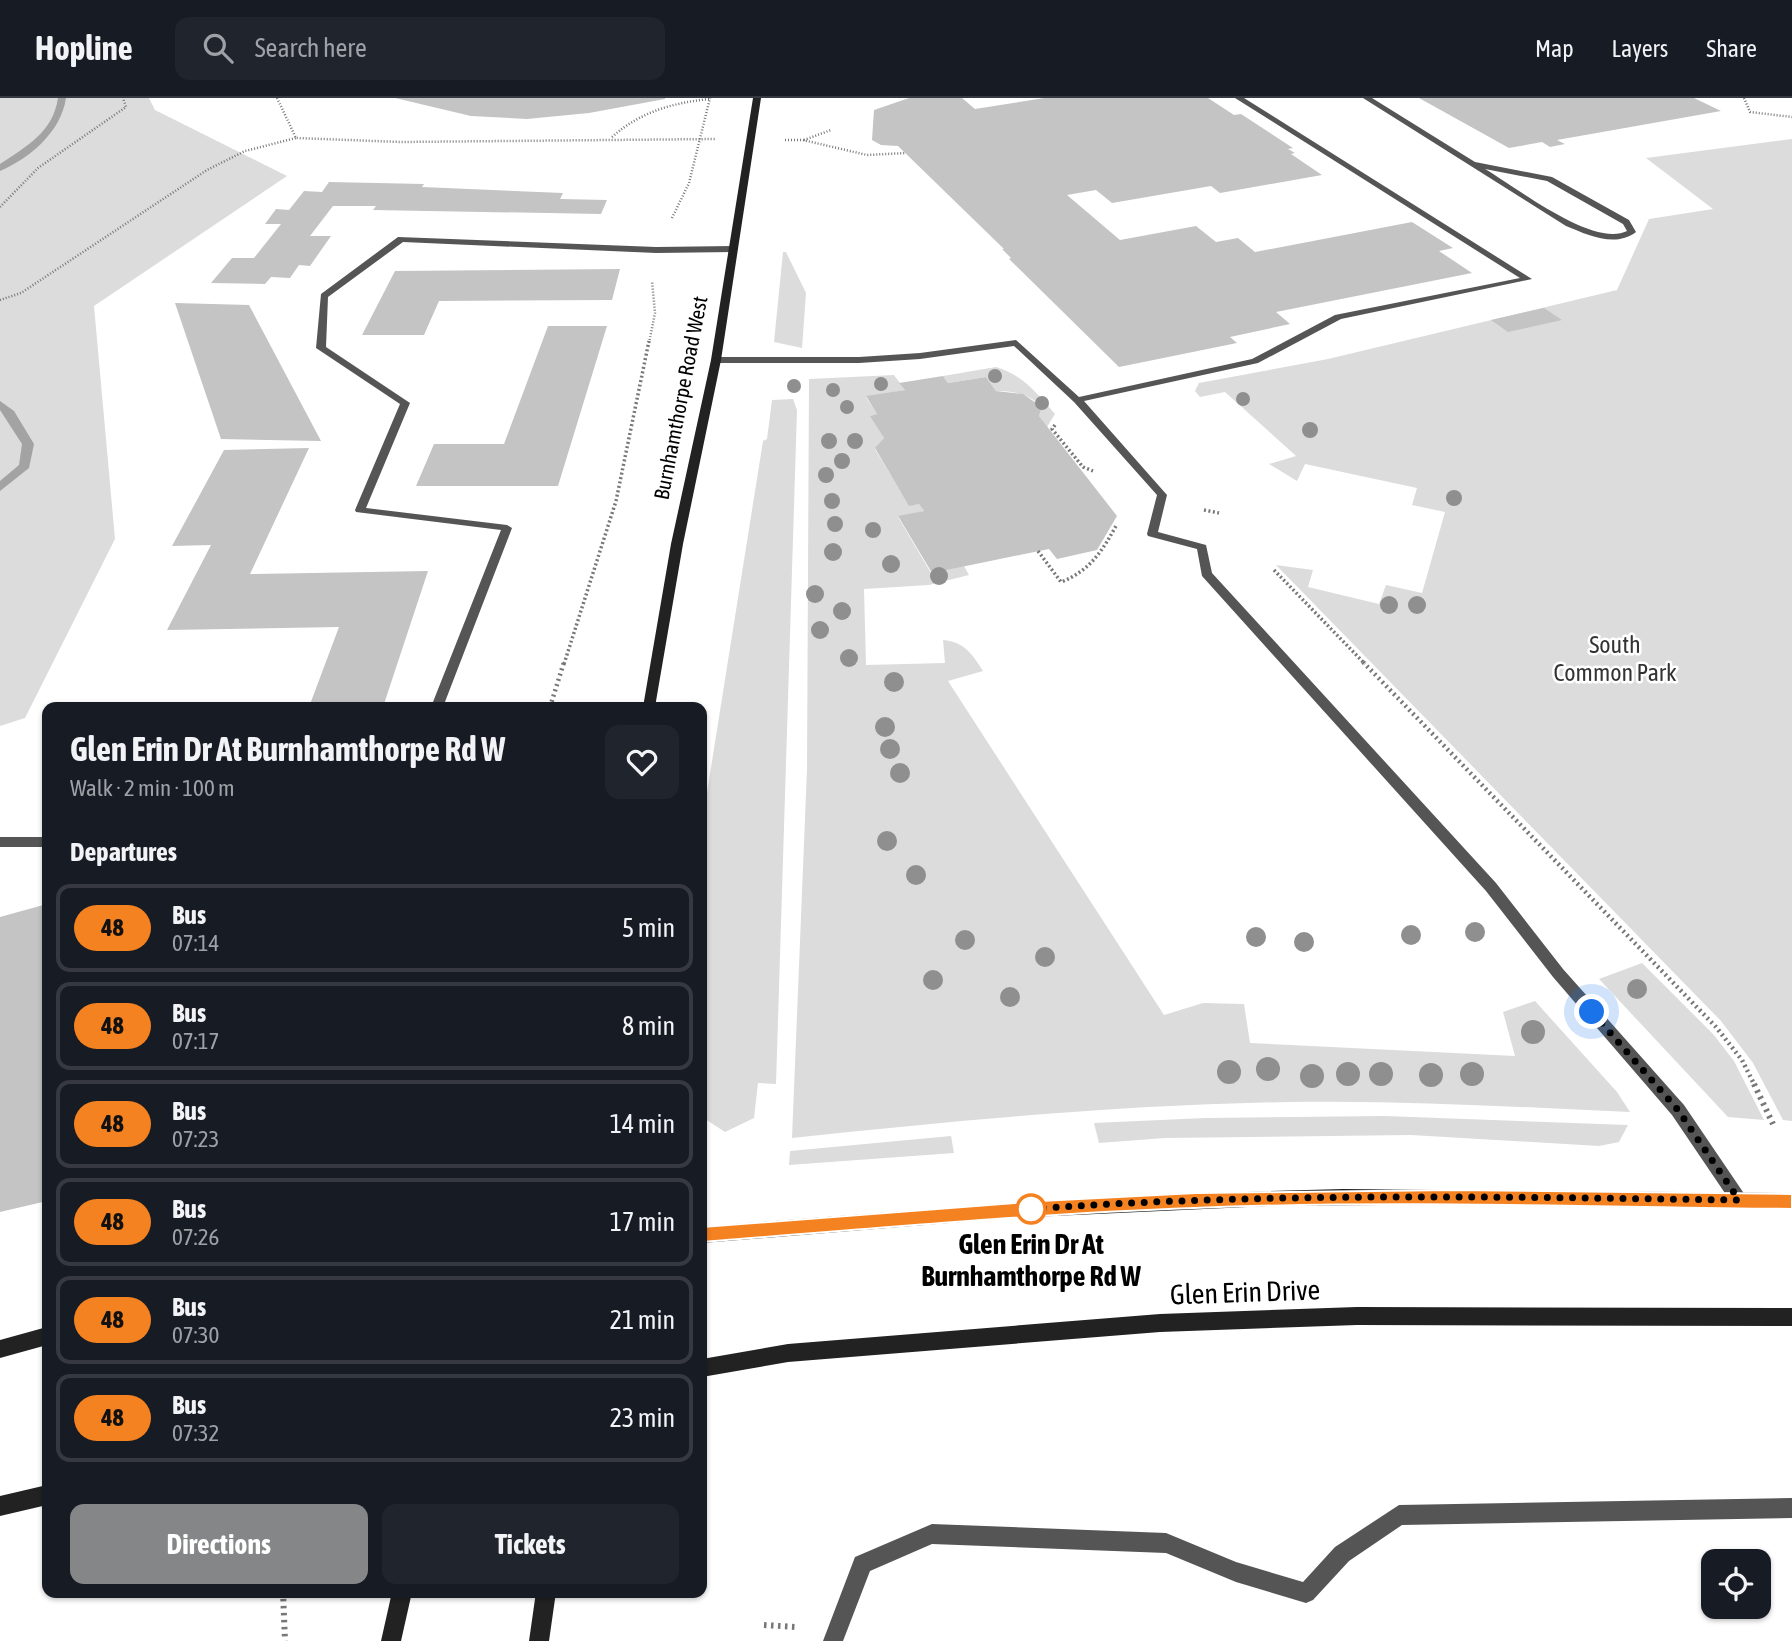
<!DOCTYPE html>
<html lang="en">
<head>
<meta charset="utf-8">
<style>
  :root { --surface:#171b24; --page:#20242c; --text:#f1f3f6; --muted:#9ea1a6; --line:#363941; --accent:#858687 }
  body { margin:0; font-family:"Asap Condensed",sans-serif; background:var(--page); color:var(--text); height:100vh; display:flex; flex-direction:column; font-size:26px; white-space:nowrap }
  * { box-sizing:border-box; margin:0 }
  p { font-size:23px; color:var(--muted) }
  .icon { flex:none; width:38px; height:38px; fill:none; stroke:currentColor; stroke-width:2; stroke-linecap:round; stroke-linejoin:round }
  .map { position:relative; flex:1; overflow:hidden }
  .drawer { position:absolute; left:42px; top:604px; width:665px; height:896px; display:flex; flex-direction:column; background:var(--surface); border-radius:14px; box-shadow:0 2px 5px #0004 }
  .drawer>* { flex:none }
  .badge { padding:0 14px; border-radius:23px; font-size:24px; line-height:46px }
  .buttons { position:absolute; left:1701px; top:1451px; display:grid; gap:14px }
  .buttons a { display:grid; place-items:center; width:70px; height:70px; border-radius:14px; background:var(--surface); box-shadow:0 2px 5px #0004; font-size:35px }
  .you { position:absolute; width:35px; height:35px; margin:-18px; border:5px solid #fff; border-radius:50%; background:#1a73e8; box-shadow:0 0 0 10px #1a73e833 }
  .map>.badge { position:absolute; translate:-50% -50%; box-shadow:0 0 0 4px #fff }
  h2 { padding:0 28px; font-size:26px; line-height:63px }
  .round { display:grid; place-items:center; flex:none; width:74px; height:74px; border-radius:14px; background:var(--page) }
  .summary { display:flex; align-items:center; justify-content:space-between; height:119px; padding:0 28px }
  h1 { font-size:33px; font-weight:700; line-height:52px }
  .action { display:flex; gap:14px; margin-top:auto; padding:14px 28px }
  .action a { flex:1; height:80px; border-radius:14px; background:var(--accent); color:#fff; font-size:28px; font-weight:700; line-height:80px; text-align:center }
  .action a+a { background:var(--page); color:var(--text) }
  ul { padding:0; list-style:none }
  li { display:flex; align-items:center; gap:21px; height:88px; margin:0 14px 10px; padding:0 14px; border:4px solid var(--line); border-radius:14px }
  li div { flex:1 }
  li b { display:block; font-size:26px }
  li em { font-style:normal }
  li .badge { min-width:77px; font-weight:700; text-align:center }
  header { display:flex; align-items:center; gap:42px; box-sizing:border-box; height:98px; padding:0 35px; background:var(--surface); border-bottom:2px solid var(--line) }
  header strong { font-size:33px }
  nav { display:flex; gap:38px; margin-inline-start:auto; font-size:24px }
  .search { width:490px; height:63px; background:var(--page); display:flex; align-items:center; gap:18px; box-sizing:border-box; padding:0 24px; border-radius:14px; color:var(--muted); font-size:26px }
  .map>svg:first-child { display:block }
</style>
</head>
<body>
<header>
<strong>Hopline</strong>
<div class="search"><svg class="icon" aria-label="search" viewBox="0 0 24 24"><circle cx="10" cy="10" r="6"/><path d="M15 15l6 6"/></svg>Search here</div>
<nav><a>Map</a><a>Layers</a><a>Share</a></nav>
</header>
<div class="map">
<svg width="1792" height="1543" viewBox="0 0 1792 1543">
  <rect width="100%" height="100%" fill="#fff"/>
  <g fill="#dcdcdc">
    <polygon points="0,0 149,0 155,12 287,78 94,208 115,441 25,620 0,628"/>
    <polygon points="1792,41 1792,1023 1783,1022 1753,965 1721,923 1276,467 1313,472 1308,489 1379,506 1386,487 1422,495 1445,414 1412,407 1417,390 1305,366 1297,383 1269,366 1296,358 1225,294 1200,299 1195,293 1199,285 1328,261 1617,192 1649,121 1713,111 1646,60"/>
    <polygon points="783,154 786,154 806,195 802,250 774,244"/>
    <path d="M996,269C1023,277 1037,295 1055,316L1047,329L1039,318L1042,309C1029,296 1014,293 996,293L986,279L948,285L943,278Z"/>
    <path d="M894,277L905,292L866,299L877,316L871,318L884,340L875,351L909,407L919,406L924,413L898,419L931,475L964,468L969,477L929,487L864,491L866,567L945,565L943,542C965,544 972,556 983,573L948,583L1164,917L1203,905L1244,906L1250,945L1515,958L1503,914L1535,903L1617,994L1630,1014C1517,1009 1404,1002 1290,1004C1123,1007 958,1022 792,1040L807,671L809,281Z"/>
    <polygon points="793,301 797,312 776,986 758,985 754,1020 725,1034 702,1019 702,726 763,343 767,341 772,302"/>
    <polygon points="1642,865 1713,936 1734,963 1764,1022 1728,1019 1599,881"/>
    <polygon points="1385,1018 1628,1027 1619,1044 1599,1048 1411,1037 1165,1040 1099,1045 1094,1025 1205,1020"/>
    <polygon points="951,1038 954,1055 789,1067 790,1053"/>
  </g>
  <g fill="none" stroke-linecap="round" stroke-linejoin="round">
    <g fill="#a3a3a3" fill-rule="evenodd">
      <path d="M58,0H66C61,34 30,60 0,73V66C27,48 53,34 58,0Z"/>
      <polygon points="0,303 14,313 34,346 29,370 0,393 0,383 19,367 22,346 0,312"/>
    </g>
  </g>
  <g fill="#c4c4c4">
    <polygon points="395,0 665,0 665,1 589,15 527,21 471,18"/>
    <polygon points="909,0 962,0 975,11 1044,0 1208,0 1234,17 1241,16 1293,50 1288,51 1295,55 1291,56 1322,77 1220,95 1211,88 1112,105 1096,92 1067,97 1120,142 1196,128 1216,144 1238,140 1255,154 1412,124 1453,150 1439,153 1472,175 1276,214 1290,226 1230,239 1237,245 1119,269 1009,161 1011,160 1002,151 1004,151 898,48 881,47 872,42 874,12"/>
    <polygon points="1419,0 1694,0 1721,13 1557,42 1565,46 1550,49 1542,44 1509,50"/>
    <polygon points="329,84 424,86 422,89 563,95 560,101 607,102 601,116 373,112 376,108 333,108 310,138 331,138 310,168 299,167 290,180 271,179 265,186 211,185 232,160 254,160 281,126 265,126 276,111 289,112 304,93 322,94"/>
    <polygon points="620,171 612,202 439,203 424,237 362,237 395,173"/>
    <polygon points="175,205 249,207 321,343 221,341"/>
    <polygon points="1544,210 1562,222 1508,234 1491,222"/>
    <polygon points="548,228 607,228 558,388 416,388 434,346 504,346"/>
    <polygon points="943,278 948,285 986,279 996,293 1023,296 1042,309 1039,318 1117,418 1097,452 1057,461 1049,451 932,475 898,418 924,413 919,406 909,408 875,350 884,340 870,318 877,316 866,298 905,292 899,285"/>
    <polygon points="309,350 250,476 428,473 383,609 309,609 339,529 167,532 211,447 172,448 224,352"/>
    <polygon points="47,806 47,1103 0,1114 0,819"/>
  </g>
  <g fill="none" stroke-linecap="round" stroke-linejoin="round">
    <g stroke="#777" stroke-width="2.5" stroke-dasharray="1 2" stroke-linecap="butt">
      <polyline points="277,0 296,40 401,44 716,41"/>
      <polyline points="1744,0 1750,14 1792,19"/>
      <path d="M612,39C640,14 672,5 709,1"/>
      <polyline points="785,42 803,42 867,57 906,55"/>
      <polyline points="804,42 831,32"/>
      <polyline points="0,109 38,70 126,9 123,0"/>
      <polyline points="672,120 689,85 710,0"/>
      <polyline points="0,202 21,195 207,72 245,53 296,40"/>
      <polyline points="649,245 655,215 652,183"/>
    </g>
    <g stroke="#777" stroke-width="3.5" stroke-dasharray="2 2.5" stroke-linecap="butt">
      <polyline points="1055,327 1052,331 1083,369 1093,373"/>
      <polyline points="1204,412 1219,415"/>
      <path d="M1038,453L1061,484C1090,473 1103,452 1117,426"/>
      <polyline points="1274,472 1365,566"/>
      <polyline points="564,566 616,403 649,243"/>
    </g>
    <g stroke="#777" stroke-width="4.5" stroke-dasharray="2 3.5" stroke-linecap="butt">
      <polyline points="1363,564 1716,929 1742,962 1755,988"/>
      <polyline points="550,609 564,564"/>
    </g>
    <g stroke="#777" stroke-width="6" stroke-dasharray="2.5 4.5" stroke-linecap="butt">
      <polyline points="1754,986 1773,1026"/>
      <polyline points="283,1494 285,1543"/>
      <polyline points="764,1527 796,1529"/>
    </g>
    <g fill="#555" fill-rule="evenodd">
      <polygon points="1235,0 1244,0 1532,181 1341,221 1258,265 1084,303 1167,397 1158,434 1206,447 1212,475 1496,785 1563,871 1684,1007 1745,1097 1747,1102 1745,1107 1739,1110 1733,1107 1672,1017 1553,879 1486,793 1202,478 1197,451 1148,438 1147,436 1157,397 1074,304 1014,248 920,261 859,265 716,265 711,262 716,259 859,259 920,255 1016,242 1079,299 1252,261 1335,217 1520,180"/>
      <path d="M1363,0H1372L1475,64L1552,79L1629,122L1636,134C1615,150 1588,137 1566,128ZM1485,71L1547,83L1623,126L1627,133C1593,150 1516,89 1485,71Z"/>
      <polygon points="398,139 656,149 734,148 738,151 734,154 656,155 403,144 328,199 326,249 410,305 366,410 507,427 512,430 443,609 431,609 501,432 356,414 355,412 400,306 316,250 321,196"/>
      <rect x="0" y="739" width="47" height="10"/>
      <polygon points="1792,1400 1792,1420 1402,1427 1349,1463 1313,1502 1306,1505 1236,1484 1166,1455 932,1446 870,1473 843,1543 823,1543 855,1459 932,1426 1166,1435 1236,1464 1303,1484 1335,1449 1399,1407"/>
    </g>
    <g fill="#222" fill-rule="evenodd">
      <polygon points="753,0 761,0 721,262 683,446 655,609 643,609 671,446 711,262"/>
      <path d="M1343,1091L1792,1095V1111L1493,1106L1269,1108L1010,1120L702,1145V1129C916,1111 1129,1096 1343,1091Z"/>
      <polygon points="1357,1209 1792,1210 1792,1228 1357,1227 1160,1234 788,1264 702,1279 702,1261 788,1246 1160,1216"/>
      <polygon points="47,1229 47,1247 0,1260 0,1242"/>
      <polygon points="47,1387 47,1407 0,1418 0,1398"/>
      <polygon points="392,1494 412,1494 401,1543 381,1543"/>
      <polygon points="536,1494 556,1494 549,1543 529,1543"/>
    </g>
  </g>
  <g fill="#8f8f8f">
    <circle cx="995" cy="278" r="7"/>
    <circle cx="881" cy="286" r="7"/>
    <circle cx="794" cy="288" r="7"/>
    <circle cx="833" cy="292" r="7"/>
    <circle cx="1243" cy="301" r="7"/>
    <circle cx="1042" cy="305" r="7"/>
    <circle cx="847" cy="309" r="7"/>
    <circle cx="1310" cy="332" r="8"/>
    <circle cx="829" cy="343" r="8"/>
    <circle cx="855" cy="343" r="8"/>
    <circle cx="842" cy="363" r="8"/>
    <circle cx="826" cy="377" r="8"/>
    <circle cx="1454" cy="400" r="8"/>
    <circle cx="832" cy="403" r="8"/>
    <circle cx="835" cy="426" r="8"/>
    <circle cx="873" cy="432" r="8"/>
    <circle cx="833" cy="454" r="9"/>
    <circle cx="891" cy="466" r="9"/>
    <circle cx="939" cy="478" r="9"/>
    <circle cx="815" cy="496" r="9"/>
    <circle cx="1389" cy="507" r="9"/>
    <circle cx="1417" cy="507" r="9"/>
    <circle cx="842" cy="513" r="9"/>
    <circle cx="820" cy="532" r="9"/>
    <circle cx="849" cy="560" r="9"/>
    <circle cx="894" cy="584" r="10"/>
    <circle cx="885" cy="629" r="10"/>
    <circle cx="890" cy="651" r="10"/>
    <circle cx="900" cy="675" r="10"/>
    <circle cx="887" cy="743" r="10"/>
    <circle cx="916" cy="777" r="10"/>
    <circle cx="1475" cy="834" r="10"/>
    <circle cx="1411" cy="837" r="10"/>
    <circle cx="1256" cy="839" r="10"/>
    <circle cx="965" cy="842" r="10"/>
    <circle cx="1304" cy="844" r="10"/>
    <circle cx="1045" cy="859" r="10"/>
    <circle cx="933" cy="882" r="10"/>
    <circle cx="1637" cy="891" r="10"/>
    <circle cx="1010" cy="899" r="10"/>
    <circle cx="1533" cy="934" r="12"/>
    <circle cx="1268" cy="971" r="12"/>
    <circle cx="1229" cy="974" r="12"/>
    <circle cx="1348" cy="976" r="12"/>
    <circle cx="1381" cy="976" r="12"/>
    <circle cx="1472" cy="976" r="12"/>
    <circle cx="1431" cy="977" r="12"/>
    <circle cx="1312" cy="978" r="12"/>
  </g>
  <path fill="#f58220" stroke="#fff" stroke-width="2" d="M1453,1092L1792,1096V1111C1593,1109 1393,1102 1194,1110C1030,1116 866,1131 702,1144L696,1142L693,1137L696,1131L702,1129L1040,1103L1196,1095Z"/>
  <g fill="none" stroke-linecap="round" stroke-linejoin="round">
    <path stroke="#000" stroke-width="7" stroke-dasharray="0 12.6" d="M1031,1111C1266,1094 1503,1099 1739,1102L1678,1012L1592,914"/>
  </g>
  <circle fill="#fff" stroke="#f58220" stroke-width="3.5" cx="1031" cy="1111" r="14"/>
  <g text-anchor="middle" stroke-width="5" stroke-linejoin="round" paint-order="stroke">
    <g font-size="21" fill="#000" stroke="#fff">
      <text transform="translate(681 300) rotate(-79)" y="7">Burnhamthorpe Road West</text>
    </g>
    <g font-size="24" fill="#333" stroke="#fff">
      <text x="1615" y="555">South<tspan x="1615" dy="28">Common Park</tspan></text>
    </g>
    <g font-size="28" font-weight="bold" fill="#000" stroke="#fff">
      <text x="1031" y="1156">Glen Erin Dr At<tspan x="1031" dy="32">Burnhamthorpe Rd W</tspan></text>
    </g>
    <g font-size="28" fill="#000" stroke="#fff">
      <text transform="translate(1245 1194) rotate(-2)" y="10">Glen Erin Drive</text>
    </g>
  </g>
</svg>
<div class="buttons">
<a><svg class="icon" aria-label="locate" viewBox="0 0 24 24"><circle cx="12" cy="12" r="6"/><path d="M12 2v4M12 18v4M2 12h4M18 12h4"/></svg></a>
</div>
<div class="you" style="left:1592px;top:914px"></div>
<section class="drawer">
<div class="summary"><div><h1>Glen Erin Dr At Burnhamthorpe Rd W</h1><p>Walk · 2 min · 100 m</p></div><a class="round"><svg class="icon" aria-label="heart" viewBox="0 0 24 24"><path d="M12 20l-8-8c-3-5 5-10 8-4 3-6 11-1 8 4z"/></svg></a></div>
<h2>Departures</h2>
<ul>
<li><span class="badge" style="background:#f58220;color:#111">48</span><div><b>Bus</b><p>07:14</p></div><em>5 min</em></li>
<li><span class="badge" style="background:#f58220;color:#111">48</span><div><b>Bus</b><p>07:17</p></div><em>8 min</em></li>
<li><span class="badge" style="background:#f58220;color:#111">48</span><div><b>Bus</b><p>07:23</p></div><em>14 min</em></li>
<li><span class="badge" style="background:#f58220;color:#111">48</span><div><b>Bus</b><p>07:26</p></div><em>17 min</em></li>
<li><span class="badge" style="background:#f58220;color:#111">48</span><div><b>Bus</b><p>07:30</p></div><em>21 min</em></li>
<li><span class="badge" style="background:#f58220;color:#111">48</span><div><b>Bus</b><p>07:32</p></div><em>23 min</em></li>
</ul>
<div class="action"><a>Directions</a><a>Tickets</a></div>
</section>
</div>
</body>
</html>
